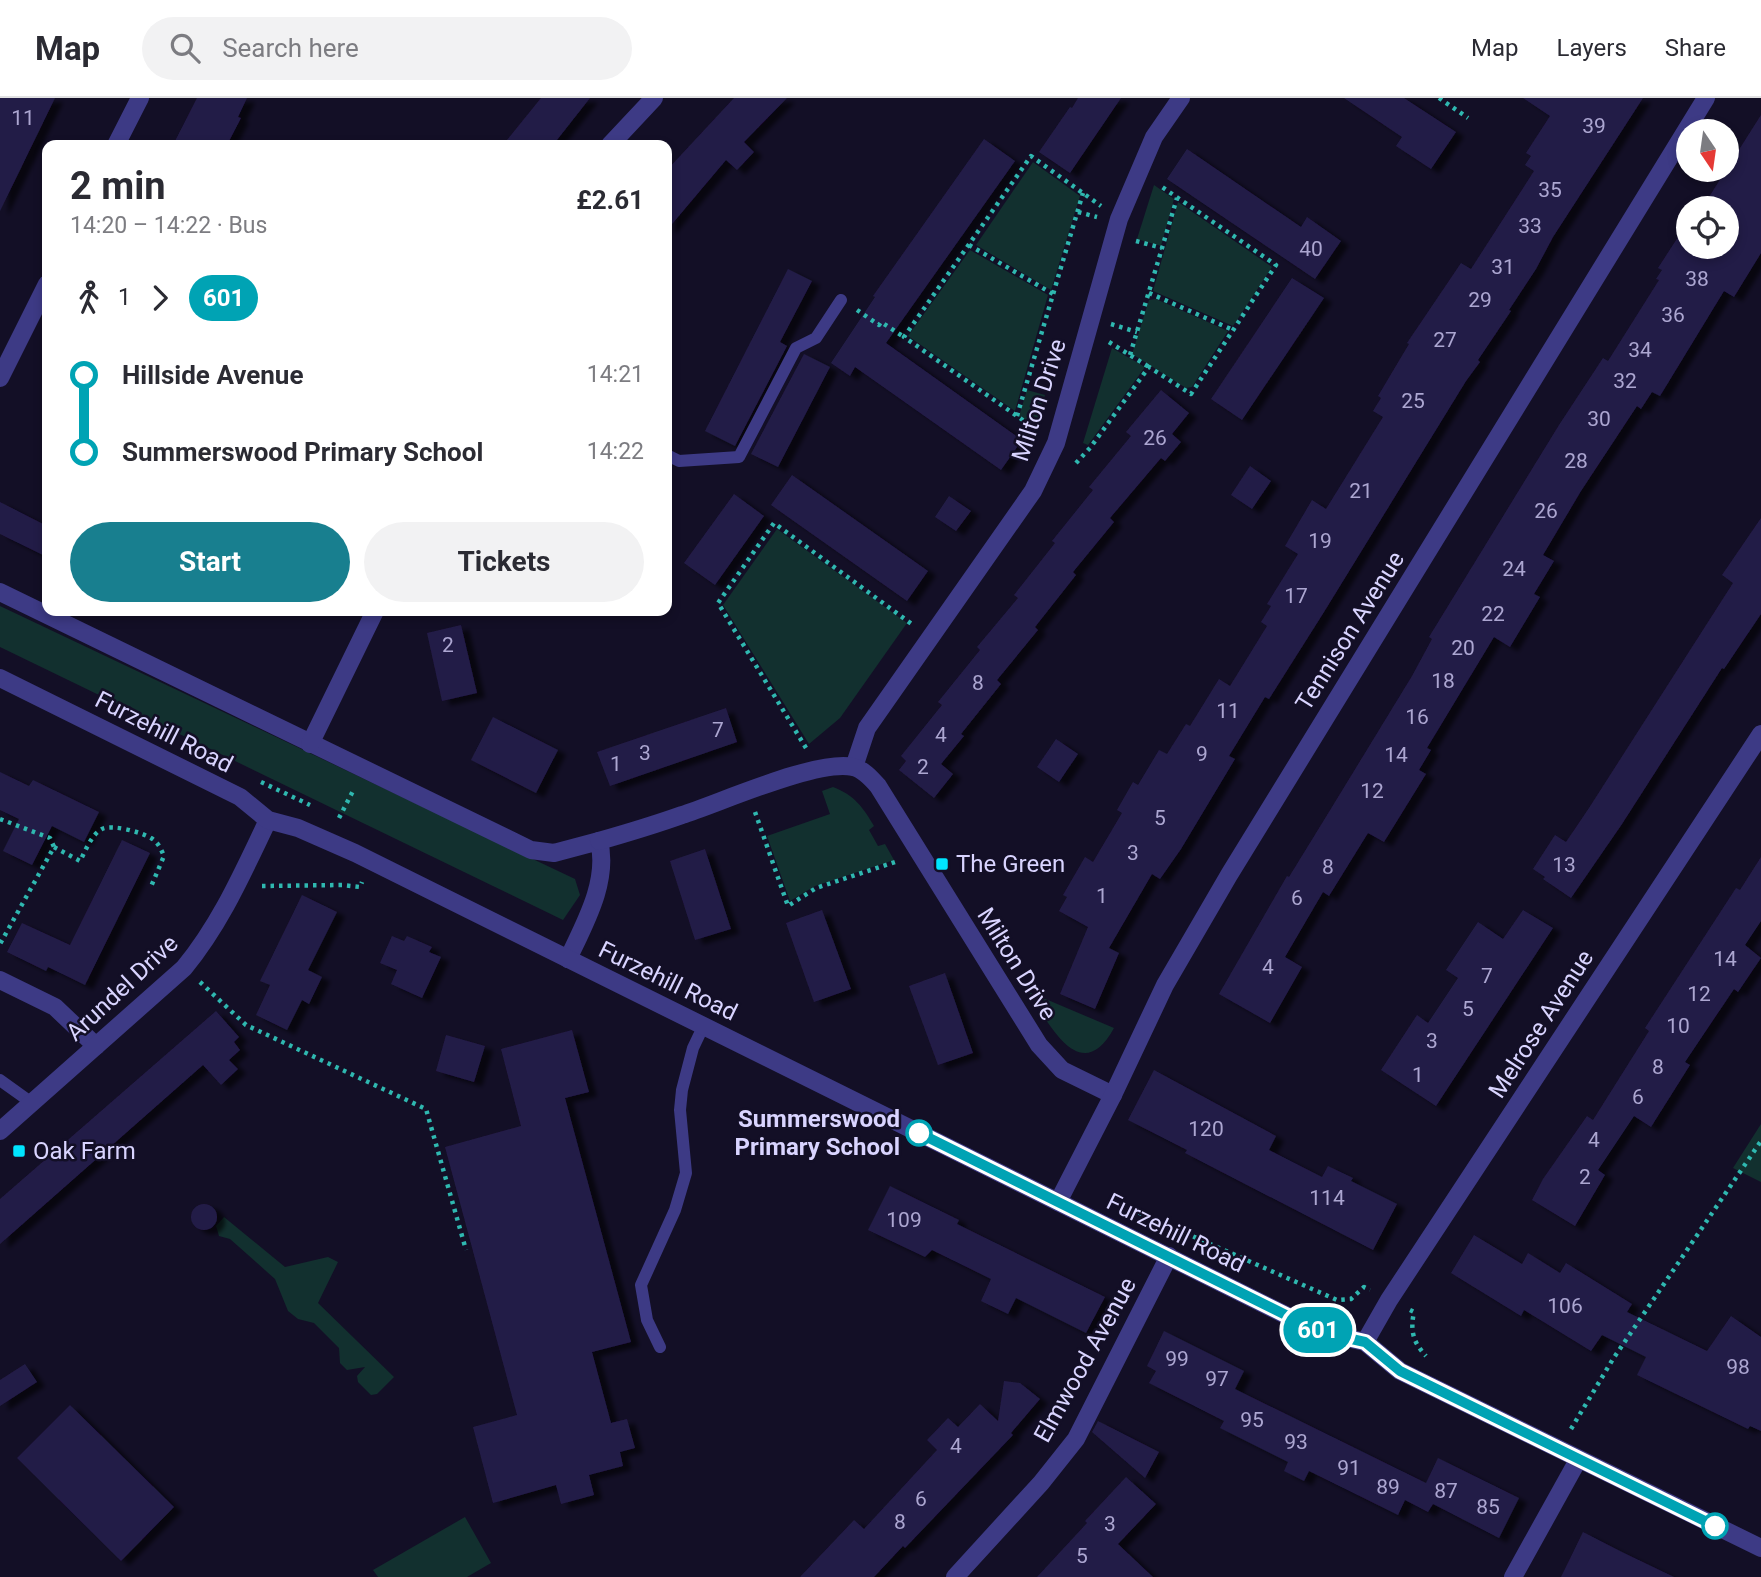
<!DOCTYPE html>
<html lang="en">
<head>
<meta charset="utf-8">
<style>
  :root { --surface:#fff; --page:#f2f2f3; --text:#2b2b33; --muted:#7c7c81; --line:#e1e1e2; --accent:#187f8f }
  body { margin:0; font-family:Roboto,sans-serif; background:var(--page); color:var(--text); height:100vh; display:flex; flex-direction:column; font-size:26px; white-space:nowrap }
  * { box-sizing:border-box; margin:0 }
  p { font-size:23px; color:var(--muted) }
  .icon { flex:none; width:38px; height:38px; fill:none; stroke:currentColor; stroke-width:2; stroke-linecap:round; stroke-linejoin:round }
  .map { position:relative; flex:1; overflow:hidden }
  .drawer { position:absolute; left:42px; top:42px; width:630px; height:476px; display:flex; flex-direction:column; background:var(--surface); border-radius:14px; box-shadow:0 4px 10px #0003 }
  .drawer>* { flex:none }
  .badge { padding:0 14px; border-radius:23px; font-size:24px; line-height:46px }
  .needle { width:46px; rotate:167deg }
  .fabs { position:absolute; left:1676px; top:21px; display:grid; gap:14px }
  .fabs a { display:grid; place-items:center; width:63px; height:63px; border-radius:50%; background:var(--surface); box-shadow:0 4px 10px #0003; font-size:35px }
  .map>.badge { position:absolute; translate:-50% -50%; box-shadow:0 0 0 4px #fff }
  .legs { display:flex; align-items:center; gap:10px; height:77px; padding:0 28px; font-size:23px }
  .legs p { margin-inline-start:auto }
  .overview { display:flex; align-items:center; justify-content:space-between; height:119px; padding:0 28px }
  h1 { font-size:38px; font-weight:700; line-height:52px }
  .primary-button { display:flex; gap:14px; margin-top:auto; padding:14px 28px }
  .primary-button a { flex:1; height:80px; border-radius:42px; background:var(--accent); color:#fff; font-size:28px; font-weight:700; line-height:80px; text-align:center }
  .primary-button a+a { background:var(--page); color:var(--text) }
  ul { padding:0 28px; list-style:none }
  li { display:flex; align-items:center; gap:24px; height:77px; font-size:26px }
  li i { display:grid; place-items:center; width:10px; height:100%; margin:0 9px; background:currentColor }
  li i::after { content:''; width:18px; height:18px; margin:-9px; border:5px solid; border-radius:50%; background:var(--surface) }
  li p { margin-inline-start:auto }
  li:first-child i { background:linear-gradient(#0000 50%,currentColor 0) }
  li:last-child i { background:linear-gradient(currentColor 50%,#0000 0) }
  header { display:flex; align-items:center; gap:42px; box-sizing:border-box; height:98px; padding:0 35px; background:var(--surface); border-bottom:2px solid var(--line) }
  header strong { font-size:33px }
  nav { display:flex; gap:38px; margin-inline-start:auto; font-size:24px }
  .search { width:490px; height:63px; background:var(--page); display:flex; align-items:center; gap:18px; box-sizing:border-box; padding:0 24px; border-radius:38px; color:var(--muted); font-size:26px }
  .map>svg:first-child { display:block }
</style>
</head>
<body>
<header>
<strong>Map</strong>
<div class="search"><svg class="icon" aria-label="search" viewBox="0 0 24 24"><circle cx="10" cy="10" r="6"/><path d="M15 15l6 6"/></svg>Search here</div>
<nav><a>Map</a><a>Layers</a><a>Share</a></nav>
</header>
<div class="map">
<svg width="1761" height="1479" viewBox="0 0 1761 1479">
  <defs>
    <filter id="shadow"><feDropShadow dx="8" dy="4.5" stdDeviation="2" flood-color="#0009"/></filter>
  </defs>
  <rect width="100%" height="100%" fill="#130f26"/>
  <g fill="#12302f">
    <polygon points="1033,64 1080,98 1051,192 976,147"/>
    <polygon points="1154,87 1174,101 1161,148 1137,141"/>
    <polygon points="1178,104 1272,169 1233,228 1153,193"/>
    <polygon points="970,152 1048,197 1015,313 908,238"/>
    <polygon points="1156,201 1228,233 1192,289 1186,290 1132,256 1149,202"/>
    <polygon points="1112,250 1145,269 1088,347 1083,345"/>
    <polygon points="1027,292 1045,297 1036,328 1019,318"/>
    <polygon points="777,431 907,525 840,620 809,646 723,507"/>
    <polygon points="0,508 575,781 580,797 563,822 0,549"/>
    <path d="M833,689C854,697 863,709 874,728L869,732L878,748L885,746L894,762L815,788L790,803L767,738L830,716L822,693Z"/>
    <path d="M1029,894L1114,930C1081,991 1048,925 1029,894Z"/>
    <polygon points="1761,1026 1761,1084 1733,1070"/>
    <polygon points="224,1119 285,1169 328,1159 338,1164 318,1205 394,1279 377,1296 371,1297 358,1284 357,1278 365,1269 347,1272 340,1265 339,1250 314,1225 298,1221 288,1213 275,1181 230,1141 219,1138 216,1128"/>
    <polygon points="465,1419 491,1465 467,1479 378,1479 373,1472"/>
  </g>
  <g fill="#241b47" filter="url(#shadow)">
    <polygon points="0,0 55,0 0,113"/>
    <polygon points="197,0 247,0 238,19 241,20 227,47 173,47"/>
    <polygon points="541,0 590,0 553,47 503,47"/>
    <polygon points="734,0 787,0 744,44 754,54 737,72 726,62 667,132 667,72"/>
    <polygon points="1078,0 1121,0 1070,75 1039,54 1070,9 1072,10"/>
    <polygon points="1344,0 1404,0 1456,34 1431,71 1396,48 1402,39"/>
    <polygon points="1523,0 1643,0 1553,139 1536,171 1509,212 1511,213 1478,262 1480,264 1466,283 1324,514 1269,601 1265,599 1229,658 1235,661 1181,751 1160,781 1152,776 1109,850 1119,855 1095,911 1060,896 1088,829 1059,813 1067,799 1063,797 1085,759 1093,764 1122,715 1117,712 1133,684 1138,687 1159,652 1167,656 1186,626 1190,628 1219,581 1230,588 1267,528 1261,524 1271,508 1267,506 1298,456 1285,448 1312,402 1326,411 1383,319 1373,313 1381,300 1378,298 1409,246 1407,245 1461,165 1471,171 1534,73 1525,67 1531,58 1526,55 1550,18"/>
    <polygon points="1761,17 1761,155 1734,199 1724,193 1660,298 1652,294 1641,311 1637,308 1581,393 1543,457 1554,463 1534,496 1540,499 1510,549 1494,539 1427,650 1431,652 1419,672 1426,676 1384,744 1368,735 1329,798 1323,794 1285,859 1302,869 1270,925 1219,896 1287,778 1289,779 1332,709 1412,578 1432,541 1429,539 1559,327 1603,260 1608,263 1659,182 1656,181 1662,172 1658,170 1689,122 1689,149 1727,149 1727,110 1702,110"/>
    <polygon points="984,41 1015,63 886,245 1022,342 1001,372 855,269 850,278 831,265 875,199 873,198"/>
    <polygon points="1187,51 1301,129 1307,119 1341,143 1315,181 1167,81"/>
    <polygon points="788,171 812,183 780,244 787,248 735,348 705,333"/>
    <polygon points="1292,180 1324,200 1242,322 1211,301"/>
    <polygon points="804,256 830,269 778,369 751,356"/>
    <polygon points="1161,292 1189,315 1172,336 1181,344 1165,363 1161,360 1110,420 1114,424 1073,474 1076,477 1035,529 1038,532 997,582 1001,586 961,636 964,638 941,666 953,676 934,700 899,672 906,663 901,658 942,607 938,604 980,552 977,549 1018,500 1014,497 1055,445 1052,443 1093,392 1089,389 1131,338 1126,334"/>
    <polygon points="1250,368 1271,383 1252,411 1231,397"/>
    <polygon points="792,377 928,473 907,503 771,407"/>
    <polygon points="734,396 764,418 715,487 684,465"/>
    <polygon points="949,398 971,413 956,433 935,419"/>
    <polygon points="0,404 47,428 47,459 0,436"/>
    <polygon points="1761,420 1761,516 1724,571 1722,570 1622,726 1571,800 1543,781 1545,779 1533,771 1555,737 1566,744 1589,710 1733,485 1722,477"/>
    <polygon points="461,527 477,595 442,603 427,535"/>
    <polygon points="726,610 737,644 610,688 597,654"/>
    <polygon points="493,619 558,652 536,695 471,662"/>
    <polygon points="1056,641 1078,656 1059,684 1037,669"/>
    <polygon points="0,674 29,688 33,682 99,714 84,744 52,728 32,767 3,753 19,721 0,712"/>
    <polygon points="122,742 150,755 85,887 48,869 46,873 7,854 22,825 70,847"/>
    <polygon points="705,751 731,831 695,842 670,763"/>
    <polygon points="1761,759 1761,823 1745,847 1761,860 1738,894 1734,891 1685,964 1690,967 1651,1029 1634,1018 1598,1072 1605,1077 1575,1128 1532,1102 1543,1081 1587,1018 1593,1022 1649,933 1645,930 1736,790 1740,792"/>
    <polygon points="302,797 337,814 308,872 322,879 309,906 302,902 287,932 256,917 270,887 260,883"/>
    <polygon points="822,812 851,891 814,904 786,825"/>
    <polygon points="1523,812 1553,830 1436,1008 1381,972 1417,917 1428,925 1458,880 1446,872 1478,824 1503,841"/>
    <polygon points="392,838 404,843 407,838 432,849 429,854 441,859 422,900 391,886 397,872 380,865"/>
    <polygon points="945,875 973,955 938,967 909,888"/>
    <polygon points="216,913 239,939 234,944 240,952 229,962 238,971 221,987 203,967 0,1146 0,1101"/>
    <polygon points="572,932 589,994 565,1000 631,1244 592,1254 611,1325 627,1321 635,1350 620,1354 623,1368 589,1377 594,1397 561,1406 556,1387 493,1405 473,1329 517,1317 445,1049 521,1028 501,951"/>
    <polygon points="446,937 485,948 474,984 436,973"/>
    <polygon points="1154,972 1276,1038 1269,1052 1322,1079 1328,1068 1353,1080 1351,1083 1397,1106 1373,1152 1185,1055 1187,1052 1128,1022"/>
    <polygon points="890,1088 959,1122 957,1126 1105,1199 1086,1235 1016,1200 1008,1216 981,1203 991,1181 932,1152 925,1159 868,1132"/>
    <circle cx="204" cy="1119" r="13"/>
    <polygon points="1474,1137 1522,1166 1528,1155 1560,1175 1566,1165 1632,1206 1627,1214 1707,1253 1731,1218 1761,1239 1761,1333 1750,1328 1748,1331 1637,1277 1646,1259 1602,1237 1591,1253 1524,1212 1521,1218 1451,1175"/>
    <polygon points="1164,1233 1244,1273 1235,1291 1426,1385 1438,1360 1519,1400 1499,1440 1433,1406 1428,1414 1405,1402 1398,1417 1309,1373 1304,1383 1284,1373 1288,1364 1220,1330 1224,1323 1149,1285 1156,1273 1147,1268"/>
    <polygon points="25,1266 37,1284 0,1308 0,1282"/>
    <polygon points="1004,1283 1020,1285 1040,1301 1011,1335 1013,1337 905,1450 903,1448 874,1479 800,1479 854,1422 864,1431 937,1352 927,1342 948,1320 958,1329 980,1306 998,1323"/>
    <polygon points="70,1307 174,1409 121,1463 17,1360"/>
    <polygon points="1098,1323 1159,1354 1145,1380 1092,1334"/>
    <polygon points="1126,1379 1156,1406 1118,1446 1153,1479 1037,1479 1087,1425 1085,1423"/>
    <polygon points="1583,1434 1622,1454 1674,1479 1561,1479"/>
  </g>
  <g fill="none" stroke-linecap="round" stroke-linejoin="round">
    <g stroke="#2fb8b0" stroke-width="4.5" stroke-dasharray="3.5 5" stroke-linecap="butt">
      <polyline points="1439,0 1468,20"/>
      <polyline points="1078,114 1097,119"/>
      <polyline points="1136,143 1162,150"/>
      <polyline points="969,147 1053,196"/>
      <polyline points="1149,195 1233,232"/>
      <polyline points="857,212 879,227 881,224 904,239"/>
      <polyline points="1111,226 1137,234"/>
      <polyline points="1109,244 1149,269"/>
      <polyline points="1130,257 1177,100"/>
      <polyline points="1017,318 1083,95"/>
      <polyline points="1037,332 904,239 1031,58 1101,108"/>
      <polyline points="1076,365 1090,350 1149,269 1191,296 1276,167 1159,87"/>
      <polyline points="806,650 718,505 774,425 913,527"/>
      <polyline points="261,684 310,707"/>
      <polyline points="755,714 788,808 816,790 898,763"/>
      <polyline points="339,720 354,691"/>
      <polyline points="0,721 50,740 54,749 0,846"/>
      <path d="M54,749L80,763C86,752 91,737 102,731C112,726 141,734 151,740C158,744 161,751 164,758L150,791"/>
      <polyline points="262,788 342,787 360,789 362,784"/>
      <polyline points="200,884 246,927 426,1011 466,1152"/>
      <polyline points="1131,1111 1337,1202 1351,1201 1364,1189 1370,1192"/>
      <path d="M1410,1212L1414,1214C1410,1233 1413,1244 1426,1258"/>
      <polyline points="1571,1331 1613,1261 1761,1043"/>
    </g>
    <g stroke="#3d3a85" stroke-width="12">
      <polyline points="667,357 679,363 739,359 796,250 816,240 841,202"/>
      <polyline points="0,982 32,1005"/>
      <polyline points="660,1249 647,1222 641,1187 675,1112 686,1075 680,1012 682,992 693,950 703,929"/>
    </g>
    <g stroke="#3d3a85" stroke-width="18">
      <polyline points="116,47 140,0"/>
      <polyline points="610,47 654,0"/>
      <polyline points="0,280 47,186"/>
      <path d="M0,494L531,752L554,755L599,743C609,783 585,825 568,861"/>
      <polyline points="310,646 375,513"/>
      <polyline points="854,669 867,630 1033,393 1056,345 1119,121 1154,39 1181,0"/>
      <path d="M599,743C627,735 654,727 682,717C720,705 817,661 853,669C863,671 871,680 878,688L1039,947L1062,972L1113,997"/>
      <polyline points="0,882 55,909 96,948"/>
      <path d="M0,1033L184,870C221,825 243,774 268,722"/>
      <polyline points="1058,1104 1113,997 1165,887 1229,777 1706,0"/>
      <polyline points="1365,1244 1389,1202 1761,636"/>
      <polyline points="955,1479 1041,1385 1076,1341 1169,1158"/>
      <polyline points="1513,1479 1578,1362"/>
    </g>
    <polyline stroke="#3d3a85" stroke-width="18" points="0,580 240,699 268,722 298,730 355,755 1320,1234 1365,1244 1400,1273 1761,1450"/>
  </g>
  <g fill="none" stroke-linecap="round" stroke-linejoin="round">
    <defs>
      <polyline id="line-1" points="919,1035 1320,1234 1365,1244 1400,1273 1715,1428"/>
    </defs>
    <use href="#line-1" stroke="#fff" stroke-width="16"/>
    <use href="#line-1" stroke="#00a3b4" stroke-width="10"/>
  </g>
  <g fill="#00e5ff" stroke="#130f26" stroke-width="2.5">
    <rect x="935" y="759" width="14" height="14" rx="3.5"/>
    <rect x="12" y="1046" width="14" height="14" rx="3.5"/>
  </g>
  <g fill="#fff" stroke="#00a3b4" stroke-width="3.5">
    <circle cx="919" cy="1035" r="12"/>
    <circle cx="1715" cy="1428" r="12"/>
  </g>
  <g text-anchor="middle" stroke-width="5" stroke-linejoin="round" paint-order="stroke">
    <g font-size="21" fill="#aca6d1">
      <text x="23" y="27">11</text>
      <text x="1594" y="35">39</text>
      <text x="1550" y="99">35</text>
      <text x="1530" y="135">33</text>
      <text x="1311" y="158">40</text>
      <text x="1503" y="176">31</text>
      <text x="1697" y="188">38</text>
      <text x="1480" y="209">29</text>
      <text x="1673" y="224">36</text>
      <text x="1445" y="249">27</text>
      <text x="1640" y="259">34</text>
      <text x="1625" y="290">32</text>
      <text x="1413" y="310">25</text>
      <text x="1599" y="328">30</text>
      <text x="1155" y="347">26</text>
      <text x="1576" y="370">28</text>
      <text x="1361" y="400">21</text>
      <text x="1546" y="420">26</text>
      <text x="1320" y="450">19</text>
      <text x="1514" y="478">24</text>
      <text x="1296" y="505">17</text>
      <text x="1493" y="523">22</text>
      <text x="448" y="554">2</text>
      <text x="1463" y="557">20</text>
      <text x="1443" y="590">18</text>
      <text x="978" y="592">8</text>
      <text x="1228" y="620">11</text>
      <text x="1417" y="626">16</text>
      <text x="718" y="639">7</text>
      <text x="941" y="644">4</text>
      <text x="645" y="662">3</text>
      <text x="1202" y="663">9</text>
      <text x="1396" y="664">14</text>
      <text x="616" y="673">1</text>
      <text x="923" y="676">2</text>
      <text x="1372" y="700">12</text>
      <text x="1160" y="727">5</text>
      <text x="1133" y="762">3</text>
      <text x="1564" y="774">13</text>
      <text x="1328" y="776">8</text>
      <text x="1102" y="805">1</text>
      <text x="1297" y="807">6</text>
      <text x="1725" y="868">14</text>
      <text x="1268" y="876">4</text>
      <text x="1487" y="885">7</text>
      <text x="1699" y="903">12</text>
      <text x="1468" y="918">5</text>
      <text x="1678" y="935">10</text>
      <text x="1432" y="950">3</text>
      <text x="1658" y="976">8</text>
      <text x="1418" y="984">1</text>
      <text x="1638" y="1006">6</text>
      <text x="1206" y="1038">120</text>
      <text x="1594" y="1049">4</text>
      <text x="1585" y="1086">2</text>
      <text x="1327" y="1107">114</text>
      <text x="904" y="1129">109</text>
      <text x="1565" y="1215">106</text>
      <text x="1177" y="1268">99</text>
      <text x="1738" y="1276">98</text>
      <text x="1217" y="1288">97</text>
      <text x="1252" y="1329">95</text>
      <text x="1296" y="1351">93</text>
      <text x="956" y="1355">4</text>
      <text x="1349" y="1377">91</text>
      <text x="1388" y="1396">89</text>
      <text x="1446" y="1400">87</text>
      <text x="921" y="1408">6</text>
      <text x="1488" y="1416">85</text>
      <text x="900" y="1431">8</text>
      <text x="1110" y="1433">3</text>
      <text x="1082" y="1465">5</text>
    </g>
    <g font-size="24" fill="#d9d4ff" stroke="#130f26">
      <text transform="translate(1039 302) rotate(-72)" y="8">Milton Drive</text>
      <text transform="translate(1350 533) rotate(-58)" y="8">Tennison Avenue</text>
      <text transform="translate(164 634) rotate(27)" y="8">Furzehill Road</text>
      <text transform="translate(1017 866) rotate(58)" y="8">Milton Drive</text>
      <text transform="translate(668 883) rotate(26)" y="8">Furzehill Road</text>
      <text transform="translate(122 890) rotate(-43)" y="8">Arundel Drive</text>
      <text transform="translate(1541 926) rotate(-57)" y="8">Melrose Avenue</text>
      <text transform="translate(1176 1135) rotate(26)" y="8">Furzehill Road</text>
      <text transform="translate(1085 1262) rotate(-61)" y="8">Elmwood Avenue</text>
    </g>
    <g font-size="24" fill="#d9d4ff" stroke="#130f26" text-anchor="start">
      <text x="956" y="774">The Green</text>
      <text x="33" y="1061">Oak Farm</text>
    </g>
    <g font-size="24" font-weight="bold" fill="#d9d4ff" stroke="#130f26" text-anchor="end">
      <text x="900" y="1029">Summerswood<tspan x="900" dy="28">Primary School</tspan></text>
    </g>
  </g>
</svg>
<div class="fabs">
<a><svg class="needle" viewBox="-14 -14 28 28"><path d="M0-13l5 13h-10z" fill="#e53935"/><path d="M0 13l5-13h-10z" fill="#7c7c81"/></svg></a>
<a><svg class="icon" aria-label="locate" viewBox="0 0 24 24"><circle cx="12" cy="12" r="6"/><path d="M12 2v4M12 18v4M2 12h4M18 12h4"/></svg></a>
</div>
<b class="badge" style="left:1318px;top:1232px;background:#00a3b4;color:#fff">601</b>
<section class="drawer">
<div class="overview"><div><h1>2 min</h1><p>14:20 – 14:22 · Bus</p></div><b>£2.61</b></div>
<div class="legs"><svg class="icon" aria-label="walk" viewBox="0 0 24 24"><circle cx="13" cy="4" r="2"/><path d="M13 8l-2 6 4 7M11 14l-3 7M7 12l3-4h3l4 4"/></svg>1<svg class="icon" aria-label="forward" viewBox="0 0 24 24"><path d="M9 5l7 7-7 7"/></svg><b class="badge" style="background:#00a3b4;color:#fff">601</b></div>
<ul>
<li><i style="color:#00a3b4"></i><b>Hillside Avenue</b><p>14:21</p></li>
<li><i style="color:#00a3b4"></i><b>Summerswood Primary School</b><p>14:22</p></li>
</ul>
<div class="primary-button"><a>Start</a><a>Tickets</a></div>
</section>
</div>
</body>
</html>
